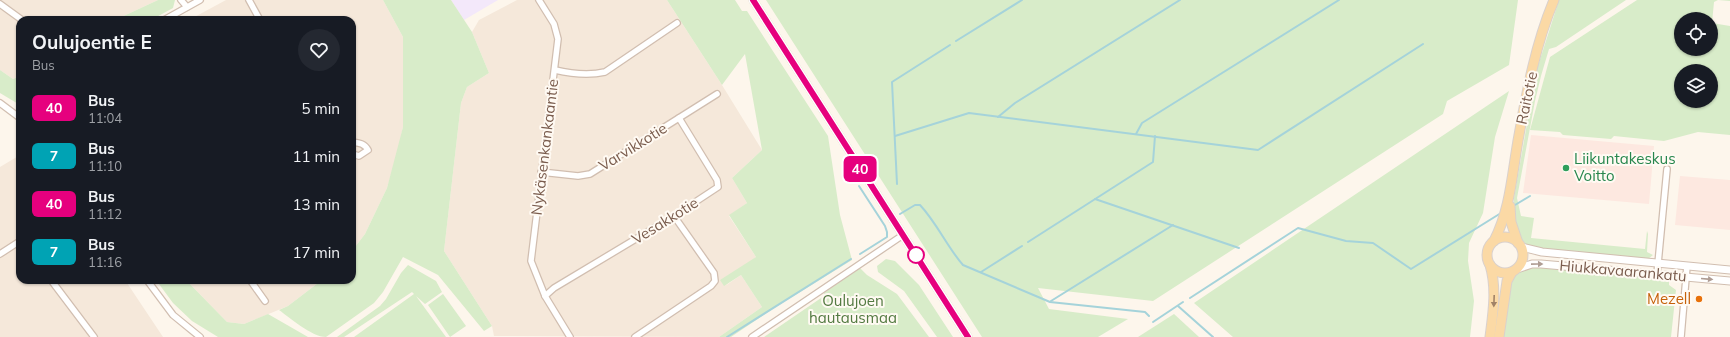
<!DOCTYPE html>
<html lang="en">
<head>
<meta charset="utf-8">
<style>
  :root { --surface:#171b24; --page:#242831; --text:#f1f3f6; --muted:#9ea1a6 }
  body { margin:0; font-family:Mulish,sans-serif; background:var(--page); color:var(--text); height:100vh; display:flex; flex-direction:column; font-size:15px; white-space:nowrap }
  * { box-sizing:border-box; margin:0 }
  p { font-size:13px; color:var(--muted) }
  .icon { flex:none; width:22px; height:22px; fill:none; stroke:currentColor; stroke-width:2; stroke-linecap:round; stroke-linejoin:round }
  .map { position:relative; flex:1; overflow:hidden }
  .details { position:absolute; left:16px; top:16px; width:340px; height:268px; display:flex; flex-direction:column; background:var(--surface); border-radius:12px; box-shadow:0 1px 3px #0004 }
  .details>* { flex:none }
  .badge { padding:0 8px; border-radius:6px; font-size:14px; line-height:26px }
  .tools { position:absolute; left:1674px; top:12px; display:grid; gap:8px }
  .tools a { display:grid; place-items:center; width:44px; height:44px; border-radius:50%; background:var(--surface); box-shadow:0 1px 3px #0004; font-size:20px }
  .map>.badge { position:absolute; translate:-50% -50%; box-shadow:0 0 0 2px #fff }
  .round { display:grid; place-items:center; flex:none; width:42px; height:42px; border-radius:21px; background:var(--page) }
  .head { display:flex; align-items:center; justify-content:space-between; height:68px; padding:0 16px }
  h1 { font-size:19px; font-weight:700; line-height:30px }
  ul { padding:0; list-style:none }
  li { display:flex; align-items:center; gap:12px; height:48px; padding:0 16px }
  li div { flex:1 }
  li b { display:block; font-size:15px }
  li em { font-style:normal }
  li .badge { min-width:44px; font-weight:700; text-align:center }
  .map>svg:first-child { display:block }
</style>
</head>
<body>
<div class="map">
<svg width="1730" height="337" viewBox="0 0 1730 337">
  <rect width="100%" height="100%" fill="#fdf6ec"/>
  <g fill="#f5e8da">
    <polygon points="0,0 158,0 115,20 20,20 20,76 13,79 0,70"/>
    <polygon points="226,0 383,0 403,37 403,127 397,155 387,188 365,234 352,251 352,20 189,20"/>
    <polygon points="517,0 667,0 722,85 762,150 732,178 747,203 729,216 756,257 725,286 741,275 762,307 719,337 494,336 492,326 444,251 461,103 467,87 489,73 472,32 479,20"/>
    <polygon points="20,155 20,280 125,280 163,337 0,337 0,167"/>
    <polygon points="186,280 322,280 288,306 244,324 227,322"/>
  </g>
  <g fill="#fde8e0">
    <polygon points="1531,135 1654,146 1649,204 1523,193"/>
    <polygon points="1680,176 1730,180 1730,230 1675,225"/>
  </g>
  <polygon fill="#f3e8fa" points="451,0 498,0 464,20"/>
  <g fill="#d8ecc9" fill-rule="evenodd">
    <polygon points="158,0 175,0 173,8 151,20 115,20"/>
    <path d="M383,0H451L472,32L489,73L467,87L461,103L444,251L492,326L484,331L438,275L403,257L383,292L374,303L326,337C312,337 290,318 279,310L288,306L322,280H352V251L365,234L387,188L403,127V37Z"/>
    <polygon points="667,0 735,0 742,11 747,11 828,136 840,215 852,260 771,310 731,337 719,337 762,307 741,275 724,286 720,280 756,257 729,215 747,203 732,178 762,150 745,54 722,85"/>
    <polygon points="766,0 1518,0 1509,65 1447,101 1443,114 1153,301 1038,288 1049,309 1128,319 1098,337 982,337"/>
    <polygon points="1559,0 1626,0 1556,47 1549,49 1541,76 1535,101 1517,198 1521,216 1534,218 1531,238 1645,249 1647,231 1648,234 1647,252 1653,255 1648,259 1544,250 1522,243 1513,216 1514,198 1536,72"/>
    <path d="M1637,0H1730V1L1718,0L1714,2L1712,23L1730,26V135L1698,132L1664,141L1614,136L1611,139L1563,135L1560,132L1530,130L1550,57ZM1681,19H1711V49H1681ZM1681,71H1711V101H1681Z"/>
    <polygon points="0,70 13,79 20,76 20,105 0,93"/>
    <polygon points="1509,91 1495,137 1483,213 1469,243 1468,261 1474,301 1470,337 1233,337 1194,303"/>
    <polygon points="886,259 895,261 919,285 953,337 937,337 904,291 878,272 877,266"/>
    <polygon points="408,265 436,281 442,292 425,304 416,296 446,337 354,337 414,294 412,292 344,337 337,337 380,306 386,299 401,273"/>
    <polygon points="1542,266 1669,278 1669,285 1676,290 1671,337 1502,337 1508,291 1514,274 1526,268"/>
    <polygon points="860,268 867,275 897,294 929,337 764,337 824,296 824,293"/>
    <polygon points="156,280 186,280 227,322 244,324 268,314 308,337 218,337 192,321 173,303"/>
    <polygon points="443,294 466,326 450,337 428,305"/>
    <polygon points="1174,314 1199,337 1138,337"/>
  </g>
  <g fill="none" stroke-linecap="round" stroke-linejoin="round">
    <g stroke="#a5d3da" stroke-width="2">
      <polyline points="956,41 1022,0"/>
      <polyline points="998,117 1015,103 1180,0"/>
      <polyline points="1136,134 1142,123 1339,0"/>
      <polyline points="895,136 969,113 1258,150 1423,44"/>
      <polyline points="897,184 892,82 950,45"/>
      <polyline points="859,186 885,226 887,232 887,237 860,254"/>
      <polyline points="1095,199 1239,248"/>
      <polyline points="1515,205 1530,196"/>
      <path d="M900,214L915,205H920C937,223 947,247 963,265L1050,302L1145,312L1149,316"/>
      <polyline points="1028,242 1153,162 1155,136"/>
      <polyline points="981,272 1022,246"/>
      <polyline points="1190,298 1298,228 1346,241 1373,243 1411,269 1501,213"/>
      <polyline points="1051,301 1173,225"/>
      <polyline points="1178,306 1213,337"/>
      <polyline points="1153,322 1183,302"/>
      <polyline points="727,337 851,259"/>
    </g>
    <defs>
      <g id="minor">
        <polyline points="181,0 187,7"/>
        <polyline points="249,0 260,20"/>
        <polyline points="539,0 554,24 558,39 531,261 545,296 570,337"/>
        <polyline points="0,4 22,20"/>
        <polyline points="164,20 200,0"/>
        <path d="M555,70C572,74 588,76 605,72L677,23"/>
        <polyline points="0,103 20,118"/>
        <path d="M352,142C359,143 364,143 368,150L359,156L352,154"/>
        <polyline points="541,172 578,176 590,174 717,94"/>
        <polyline points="0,254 20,241"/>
        <polyline points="1657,274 1667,169"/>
        <polyline points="51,280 94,337"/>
        <polyline points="147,280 173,315 200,337"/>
        <polyline points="250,280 265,301"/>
        <polyline points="545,296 554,288 674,216 718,187 717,180 679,118"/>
        <polyline points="635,337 711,286 715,281 714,273 674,216"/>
        <polyline points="752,337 903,235"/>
        <polyline points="1681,337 1687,266"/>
      </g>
      <g id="tertiary">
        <polyline points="753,0 968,337"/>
        <polyline points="1521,247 1542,252 1730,270"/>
        <polyline points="1517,269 1532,264 1541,264 1730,281"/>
      </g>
      <g id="primary">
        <polyline points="1510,206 1511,222 1518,243"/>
        <circle cx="1505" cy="255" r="18"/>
        <path d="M1494,241C1511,208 1512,172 1519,135C1527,90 1536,43 1554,0"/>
        <path d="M1490,265C1497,289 1493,313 1490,337"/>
        <polyline points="1499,337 1507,281 1512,272"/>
      </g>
    </defs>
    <use href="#minor" stroke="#d1beb0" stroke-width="8"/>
    <use href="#tertiary" stroke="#d1beb0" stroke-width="9"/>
    <use href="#primary" stroke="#dad1cd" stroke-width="11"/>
    <use href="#minor" stroke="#fff" stroke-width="5.5"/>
    <use href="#tertiary" stroke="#fff" stroke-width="7"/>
    <use href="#primary" stroke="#fbd9a5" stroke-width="9"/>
  </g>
  <defs><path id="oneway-solid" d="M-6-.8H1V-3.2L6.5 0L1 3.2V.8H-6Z"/></defs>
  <g fill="#af9d94">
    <use href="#oneway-solid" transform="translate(1537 264) rotate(-1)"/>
    <use href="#oneway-solid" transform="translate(1707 279) rotate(5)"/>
  </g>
  <use fill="#a18267" href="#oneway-solid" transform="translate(1494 301) rotate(92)"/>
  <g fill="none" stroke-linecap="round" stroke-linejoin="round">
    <defs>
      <polyline id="line" points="753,0 968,337"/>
    </defs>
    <use href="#line" stroke="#fff" stroke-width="9"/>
    <use href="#line" stroke="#e6007e" stroke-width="6"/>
  </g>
  <circle fill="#2e9e5b" stroke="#fffaf3" stroke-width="1.5" cx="1566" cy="168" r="4"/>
  <circle fill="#fff" stroke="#e6007e" stroke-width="2" cx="916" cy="255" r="8"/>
  <circle fill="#e8710a" stroke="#fffaf3" stroke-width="1.5" cx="1699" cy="299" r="4"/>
  <g text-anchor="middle" stroke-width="4" stroke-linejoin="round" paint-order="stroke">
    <g font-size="15" fill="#7a5c4d" stroke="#fffaf3">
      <text transform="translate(1527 98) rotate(-78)" y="5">Raitotie</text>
      <text transform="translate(545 147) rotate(-83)" y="5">Nykäsenkankaantie</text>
      <text transform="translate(633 147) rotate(-32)" y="5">Varvikkotie</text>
      <text transform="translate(665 221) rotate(-32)" y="5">Vesakkotie</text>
      <text transform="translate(1623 271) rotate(5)" y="5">Hiukkavaarankatu</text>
    </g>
    <g font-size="15" fill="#27864d" stroke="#fffaf3" text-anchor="start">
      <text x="1574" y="164">Liikuntakeskus<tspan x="1574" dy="17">Voitto</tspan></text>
    </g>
    <g font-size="15" fill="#c56008" stroke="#fffaf3" text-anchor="end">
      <text x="1691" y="304">Mezell</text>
    </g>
    <g font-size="15" fill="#537a41" stroke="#fffaf3">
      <text x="853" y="306">Oulujoen<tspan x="853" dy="17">hautausmaa</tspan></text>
    </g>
  </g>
</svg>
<div class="tools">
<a><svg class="icon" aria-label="locate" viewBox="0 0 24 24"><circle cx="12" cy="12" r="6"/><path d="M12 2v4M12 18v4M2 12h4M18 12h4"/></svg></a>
<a><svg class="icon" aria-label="layers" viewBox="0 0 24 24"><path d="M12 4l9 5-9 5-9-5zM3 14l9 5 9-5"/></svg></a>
</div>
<b class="badge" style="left:860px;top:169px;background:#e6007e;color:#fff">40</b>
<section class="details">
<div class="head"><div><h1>Oulujoentie E</h1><p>Bus</p></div><a class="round"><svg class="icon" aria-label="heart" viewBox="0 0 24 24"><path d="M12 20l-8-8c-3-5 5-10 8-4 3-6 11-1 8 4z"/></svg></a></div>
<ul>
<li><span class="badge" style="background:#e6007e;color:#fff">40</span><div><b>Bus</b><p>11:04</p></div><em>5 min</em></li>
<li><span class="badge" style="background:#00a3b4;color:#fff">7</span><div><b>Bus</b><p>11:10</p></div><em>11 min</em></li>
<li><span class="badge" style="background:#e6007e;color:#fff">40</span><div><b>Bus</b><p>11:12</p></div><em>13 min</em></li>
<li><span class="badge" style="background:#00a3b4;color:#fff">7</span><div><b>Bus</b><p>11:16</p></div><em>17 min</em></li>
</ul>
</section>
</div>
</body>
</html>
